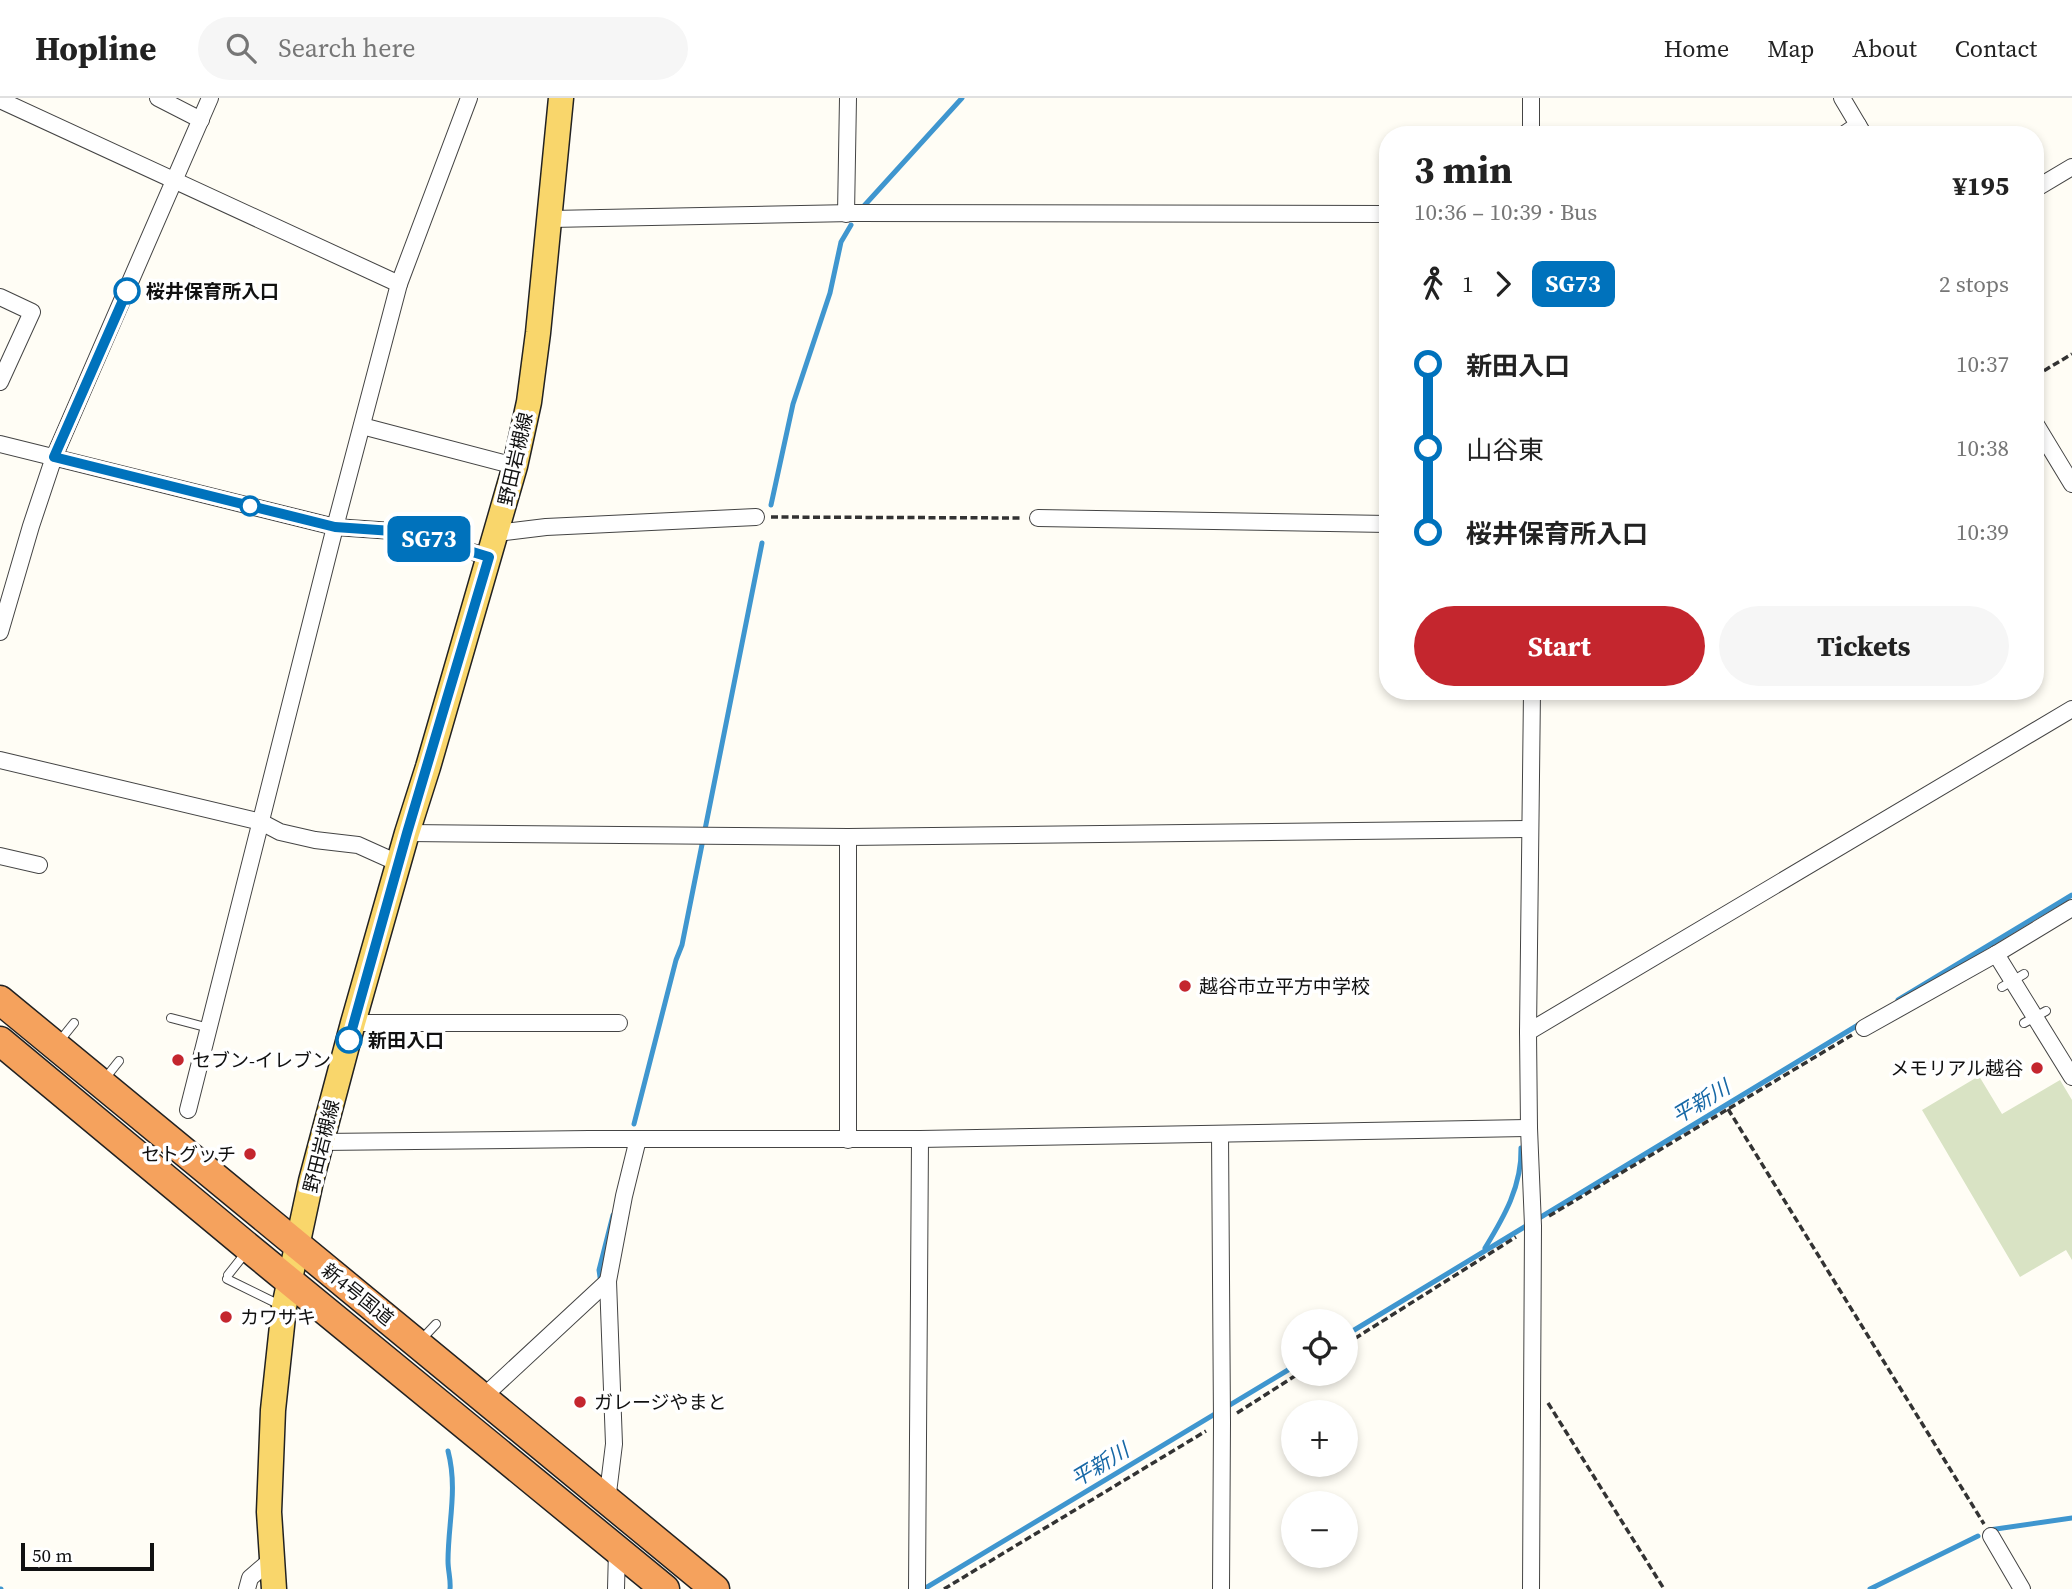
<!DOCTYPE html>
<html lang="en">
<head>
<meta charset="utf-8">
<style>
  :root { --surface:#fff; --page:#f6f6f6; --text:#222; --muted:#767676; --line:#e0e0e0; --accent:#c4262e }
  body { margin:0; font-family:"Source Serif 4","Noto Sans JP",serif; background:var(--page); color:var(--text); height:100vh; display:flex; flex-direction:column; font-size:26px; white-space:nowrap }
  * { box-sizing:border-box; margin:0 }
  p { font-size:23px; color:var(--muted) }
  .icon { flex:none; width:38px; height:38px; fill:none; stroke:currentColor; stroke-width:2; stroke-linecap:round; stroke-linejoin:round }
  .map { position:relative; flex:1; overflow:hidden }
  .side { position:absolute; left:1379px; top:28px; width:665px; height:574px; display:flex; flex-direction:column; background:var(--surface); border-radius:28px; box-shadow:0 4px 10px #0003 }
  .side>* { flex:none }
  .badge { padding:0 14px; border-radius:10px; font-size:24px; line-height:46px }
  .buttons { position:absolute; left:1281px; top:1211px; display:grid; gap:14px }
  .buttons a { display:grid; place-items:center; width:77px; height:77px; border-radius:50%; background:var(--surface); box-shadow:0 4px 10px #0003; font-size:35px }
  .scale { position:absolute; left:21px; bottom:18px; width:133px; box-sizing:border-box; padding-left:7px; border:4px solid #111; border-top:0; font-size:19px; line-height:24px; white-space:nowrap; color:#111; -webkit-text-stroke:5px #fff; paint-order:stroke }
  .map>.badge { position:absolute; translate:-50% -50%; box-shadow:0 0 0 4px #fff }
  .legs { display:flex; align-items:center; gap:10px; height:77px; padding:0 35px; font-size:23px }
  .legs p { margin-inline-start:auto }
  .headline { display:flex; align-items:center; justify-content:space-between; height:119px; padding:0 35px }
  h1 { font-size:38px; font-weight:700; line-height:52px }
  .action { display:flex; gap:14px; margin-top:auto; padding:14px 35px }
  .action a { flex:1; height:80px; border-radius:42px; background:var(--accent); color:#fff; font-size:28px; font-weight:700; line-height:80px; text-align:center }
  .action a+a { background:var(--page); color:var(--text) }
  ul { padding:0 35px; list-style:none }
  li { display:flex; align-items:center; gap:24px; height:84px; font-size:26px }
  li i { display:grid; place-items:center; width:10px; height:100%; margin:0 9px; background:currentColor }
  li i::after { content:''; width:18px; height:18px; margin:-9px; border:5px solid; border-radius:50%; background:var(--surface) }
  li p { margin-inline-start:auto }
  li:first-child i { background:linear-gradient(#0000 50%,currentColor 0) }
  li:last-child i { background:linear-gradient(currentColor 50%,#0000 0) }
  header { display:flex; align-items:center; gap:42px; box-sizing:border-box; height:98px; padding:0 35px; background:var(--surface); border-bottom:2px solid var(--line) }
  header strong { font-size:33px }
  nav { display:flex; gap:38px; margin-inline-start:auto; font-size:24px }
  .search { width:490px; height:63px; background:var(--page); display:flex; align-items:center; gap:18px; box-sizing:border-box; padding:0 24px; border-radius:38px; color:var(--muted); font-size:26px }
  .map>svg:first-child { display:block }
</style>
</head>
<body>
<header>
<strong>Hopline</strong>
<div class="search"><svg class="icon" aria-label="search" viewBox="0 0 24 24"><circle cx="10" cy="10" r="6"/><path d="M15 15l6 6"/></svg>Search here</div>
<nav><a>Home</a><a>Map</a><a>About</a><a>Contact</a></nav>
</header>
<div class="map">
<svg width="2072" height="1491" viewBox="0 0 2072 1491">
  <rect width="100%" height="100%" fill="#fffdf5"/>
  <polygon fill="#d9e3c4" points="1979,978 2002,1016 2060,982 2072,1002 2072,1162 2066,1152 2020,1179 1922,1012"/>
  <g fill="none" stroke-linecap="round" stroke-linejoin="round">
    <g stroke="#3f96cf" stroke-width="5">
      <polyline points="863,109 962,0"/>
      <polyline points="771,407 793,306 830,195 841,144 851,127"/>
      <polyline points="1898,902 2072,797"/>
      <polyline points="634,1026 676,862 682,847 762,445"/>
      <path d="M1485,1150C1504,1119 1522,1088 1521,1050"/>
      <polyline points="601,1186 599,1172 613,1117"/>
      <polyline points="1346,1237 1863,924"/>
      <path d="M448,1353C458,1391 448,1425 448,1463C448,1473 451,1482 450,1491"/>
      <polyline points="1989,1432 2072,1420"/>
      <polyline points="0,1491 1,1491"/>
      <polyline points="924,1491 1293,1269"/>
      <polyline points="1870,1491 1978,1438"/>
    </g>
    <defs>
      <g id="lane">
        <polyline points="2002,889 2024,876"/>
        <polyline points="171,920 209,930"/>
        <polyline points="2024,925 2046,913"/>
        <polyline points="58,945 74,925"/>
        <polyline points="103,983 119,963"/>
        <polyline points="228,1177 247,1153"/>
        <polyline points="227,1181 282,1208"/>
        <polyline points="420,1243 436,1226"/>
      </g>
      <g id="street">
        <polyline points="158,0 201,22"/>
        <polyline points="1531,0 1531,37"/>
        <polyline points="1842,0 1864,37"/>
        <polyline points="0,2 399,186"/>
        <polyline points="1843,37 1858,27"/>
        <polyline points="2035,91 2072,69"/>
        <polyline points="846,116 848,0"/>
        <polyline points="551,121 853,115 1388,116"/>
        <polyline points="0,199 32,214 0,284"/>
        <polyline points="2035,325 2072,386"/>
        <polyline points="362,328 515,368"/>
        <polyline points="0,346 335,429 407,434 489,459"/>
        <polyline points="1038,420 1388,426"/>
        <polyline points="497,435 546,429 756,419"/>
        <polyline points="0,534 31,428 54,359 210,0"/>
        <polyline points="0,662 261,724 280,734 315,742 358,747 398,765"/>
        <polyline points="407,735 848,739 1530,731"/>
        <polyline points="848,739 848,1042"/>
        <polyline points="0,758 39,767"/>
        <polyline points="1996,856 2072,979"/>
        <polyline points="353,925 619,925"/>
        <polyline points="1864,930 1996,856 2072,810"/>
        <polyline points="1528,934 2072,611"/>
        <polyline points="188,1012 335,429 399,186 469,0"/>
        <polyline points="1220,1036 1222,1324 1221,1491"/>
        <polyline points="321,1044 589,1041 920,1041 1529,1030"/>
        <polyline points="483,1299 608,1183"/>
        <polyline points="607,1403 614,1346 608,1183 624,1098 638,1041"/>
        <polyline points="1991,1438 2022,1491"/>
        <polyline points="247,1491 250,1480 271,1462"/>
        <polyline points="616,1491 617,1452"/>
        <polyline points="917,1491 920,1041"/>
        <polyline points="1531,1491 1533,1128 1529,1030 1528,934 1532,593"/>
      </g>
      <polyline id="primary" points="274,1491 269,1414 273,1312 284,1209 311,1083 353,925 407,735 428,669 515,368 529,304 538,235 561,0"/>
      <g id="highway">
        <polyline points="0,902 715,1491"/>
        <polyline points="0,943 249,1150 665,1491"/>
      </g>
    </defs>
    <use href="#lane" stroke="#444" stroke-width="10"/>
    <use href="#street" stroke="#444" stroke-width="18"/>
    <use href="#primary" stroke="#222" stroke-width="27"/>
    <use href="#highway" stroke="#222" stroke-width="31"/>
    <g stroke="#333" stroke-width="3.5" stroke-dasharray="7 3.5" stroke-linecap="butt">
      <polyline points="2035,278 2072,256"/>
      <polyline points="771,419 1022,420"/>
      <polyline points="1728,1011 1984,1426"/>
      <polyline points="1549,1118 1852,937"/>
      <polyline points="1346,1246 1516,1139"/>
      <polyline points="1548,1305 1664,1491"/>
      <polyline points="1237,1315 1298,1276"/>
      <polyline points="944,1491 1206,1333"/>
    </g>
    <use href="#lane" stroke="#fff" stroke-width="8"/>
    <use href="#street" stroke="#fff" stroke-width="16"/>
    <use href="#primary" stroke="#f9d66b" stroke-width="24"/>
    <use href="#highway" stroke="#f5a25d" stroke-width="28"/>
  </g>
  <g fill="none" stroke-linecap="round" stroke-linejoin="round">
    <defs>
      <polyline id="line-1" points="127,193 54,359 335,429 407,434 489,459 407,735 349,942"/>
    </defs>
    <use href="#line-1" stroke="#fff" stroke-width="16"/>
    <use href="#line-1" stroke="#0072bc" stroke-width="10"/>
  </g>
  <g fill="#fff" stroke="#0072bc" stroke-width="3.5">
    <circle cx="127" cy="193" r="12"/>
    <circle cx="250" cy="408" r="9"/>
    <circle cx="349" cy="942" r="12"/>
  </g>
  <g fill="#c4262e" stroke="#fff" stroke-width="2.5">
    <circle cx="1185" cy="888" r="7"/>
    <circle cx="178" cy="962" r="7"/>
    <circle cx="2037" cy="970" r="7"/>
    <circle cx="250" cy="1056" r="7"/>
    <circle cx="226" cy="1219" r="7"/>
    <circle cx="580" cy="1304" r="7"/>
  </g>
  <g text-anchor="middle" stroke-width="7" stroke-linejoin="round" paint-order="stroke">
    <g font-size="19" font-weight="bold" fill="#111" stroke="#fff" text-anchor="start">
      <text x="146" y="200">桜井保育所入口</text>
      <text x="368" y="949">新田入口</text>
    </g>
    <g font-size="19" fill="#111" stroke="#fff">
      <text transform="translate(515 361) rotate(-77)" y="7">野田岩槻線</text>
      <text transform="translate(321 1048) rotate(-76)" y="7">野田岩槻線</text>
      <text transform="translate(358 1196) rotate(39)" y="7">新4号国道</text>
    </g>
    <g font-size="19" fill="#111" stroke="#fff" text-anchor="start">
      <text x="1199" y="895">越谷市立平方中学校</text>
      <text x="192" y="969">セブン-イレブン</text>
      <text x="2023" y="977" text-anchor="end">メモリアル越谷</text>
      <text x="236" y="1063" text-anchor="end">セトグッチ</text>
      <text x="240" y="1226">カワサキ</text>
      <text x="594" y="1311">ガレージやまと</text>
    </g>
    <g font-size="21" font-style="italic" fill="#1768a6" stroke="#fff">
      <text transform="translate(1701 1004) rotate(-31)" y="7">平新川</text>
      <text transform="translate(1100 1367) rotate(-31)" y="7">平新川</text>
    </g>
  </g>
</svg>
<div class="buttons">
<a><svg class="icon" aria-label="locate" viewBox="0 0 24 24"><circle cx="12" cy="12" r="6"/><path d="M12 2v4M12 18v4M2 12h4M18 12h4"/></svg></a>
<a>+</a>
<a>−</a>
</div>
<div class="scale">50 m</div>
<b class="badge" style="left:429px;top:441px;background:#0072bc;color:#fff">SG73</b>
<section class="side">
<div class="headline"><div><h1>3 min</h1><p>10:36 – 10:39 · Bus</p></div><b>¥195</b></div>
<div class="legs"><svg class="icon" aria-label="walk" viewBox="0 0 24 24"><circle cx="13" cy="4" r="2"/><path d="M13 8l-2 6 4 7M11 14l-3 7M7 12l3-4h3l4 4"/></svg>1<svg class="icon" aria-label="forward" viewBox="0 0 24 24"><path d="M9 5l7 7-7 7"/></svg><b class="badge" style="background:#0072bc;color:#fff">SG73</b><p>2 stops</p></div>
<ul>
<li><i style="color:#0072bc"></i><b>新田入口</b><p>10:37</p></li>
<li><i style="color:#0072bc"></i><span>山谷東</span><p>10:38</p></li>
<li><i style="color:#0072bc"></i><b>桜井保育所入口</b><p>10:39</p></li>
</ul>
<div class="action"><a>Start</a><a>Tickets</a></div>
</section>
</div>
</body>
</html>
